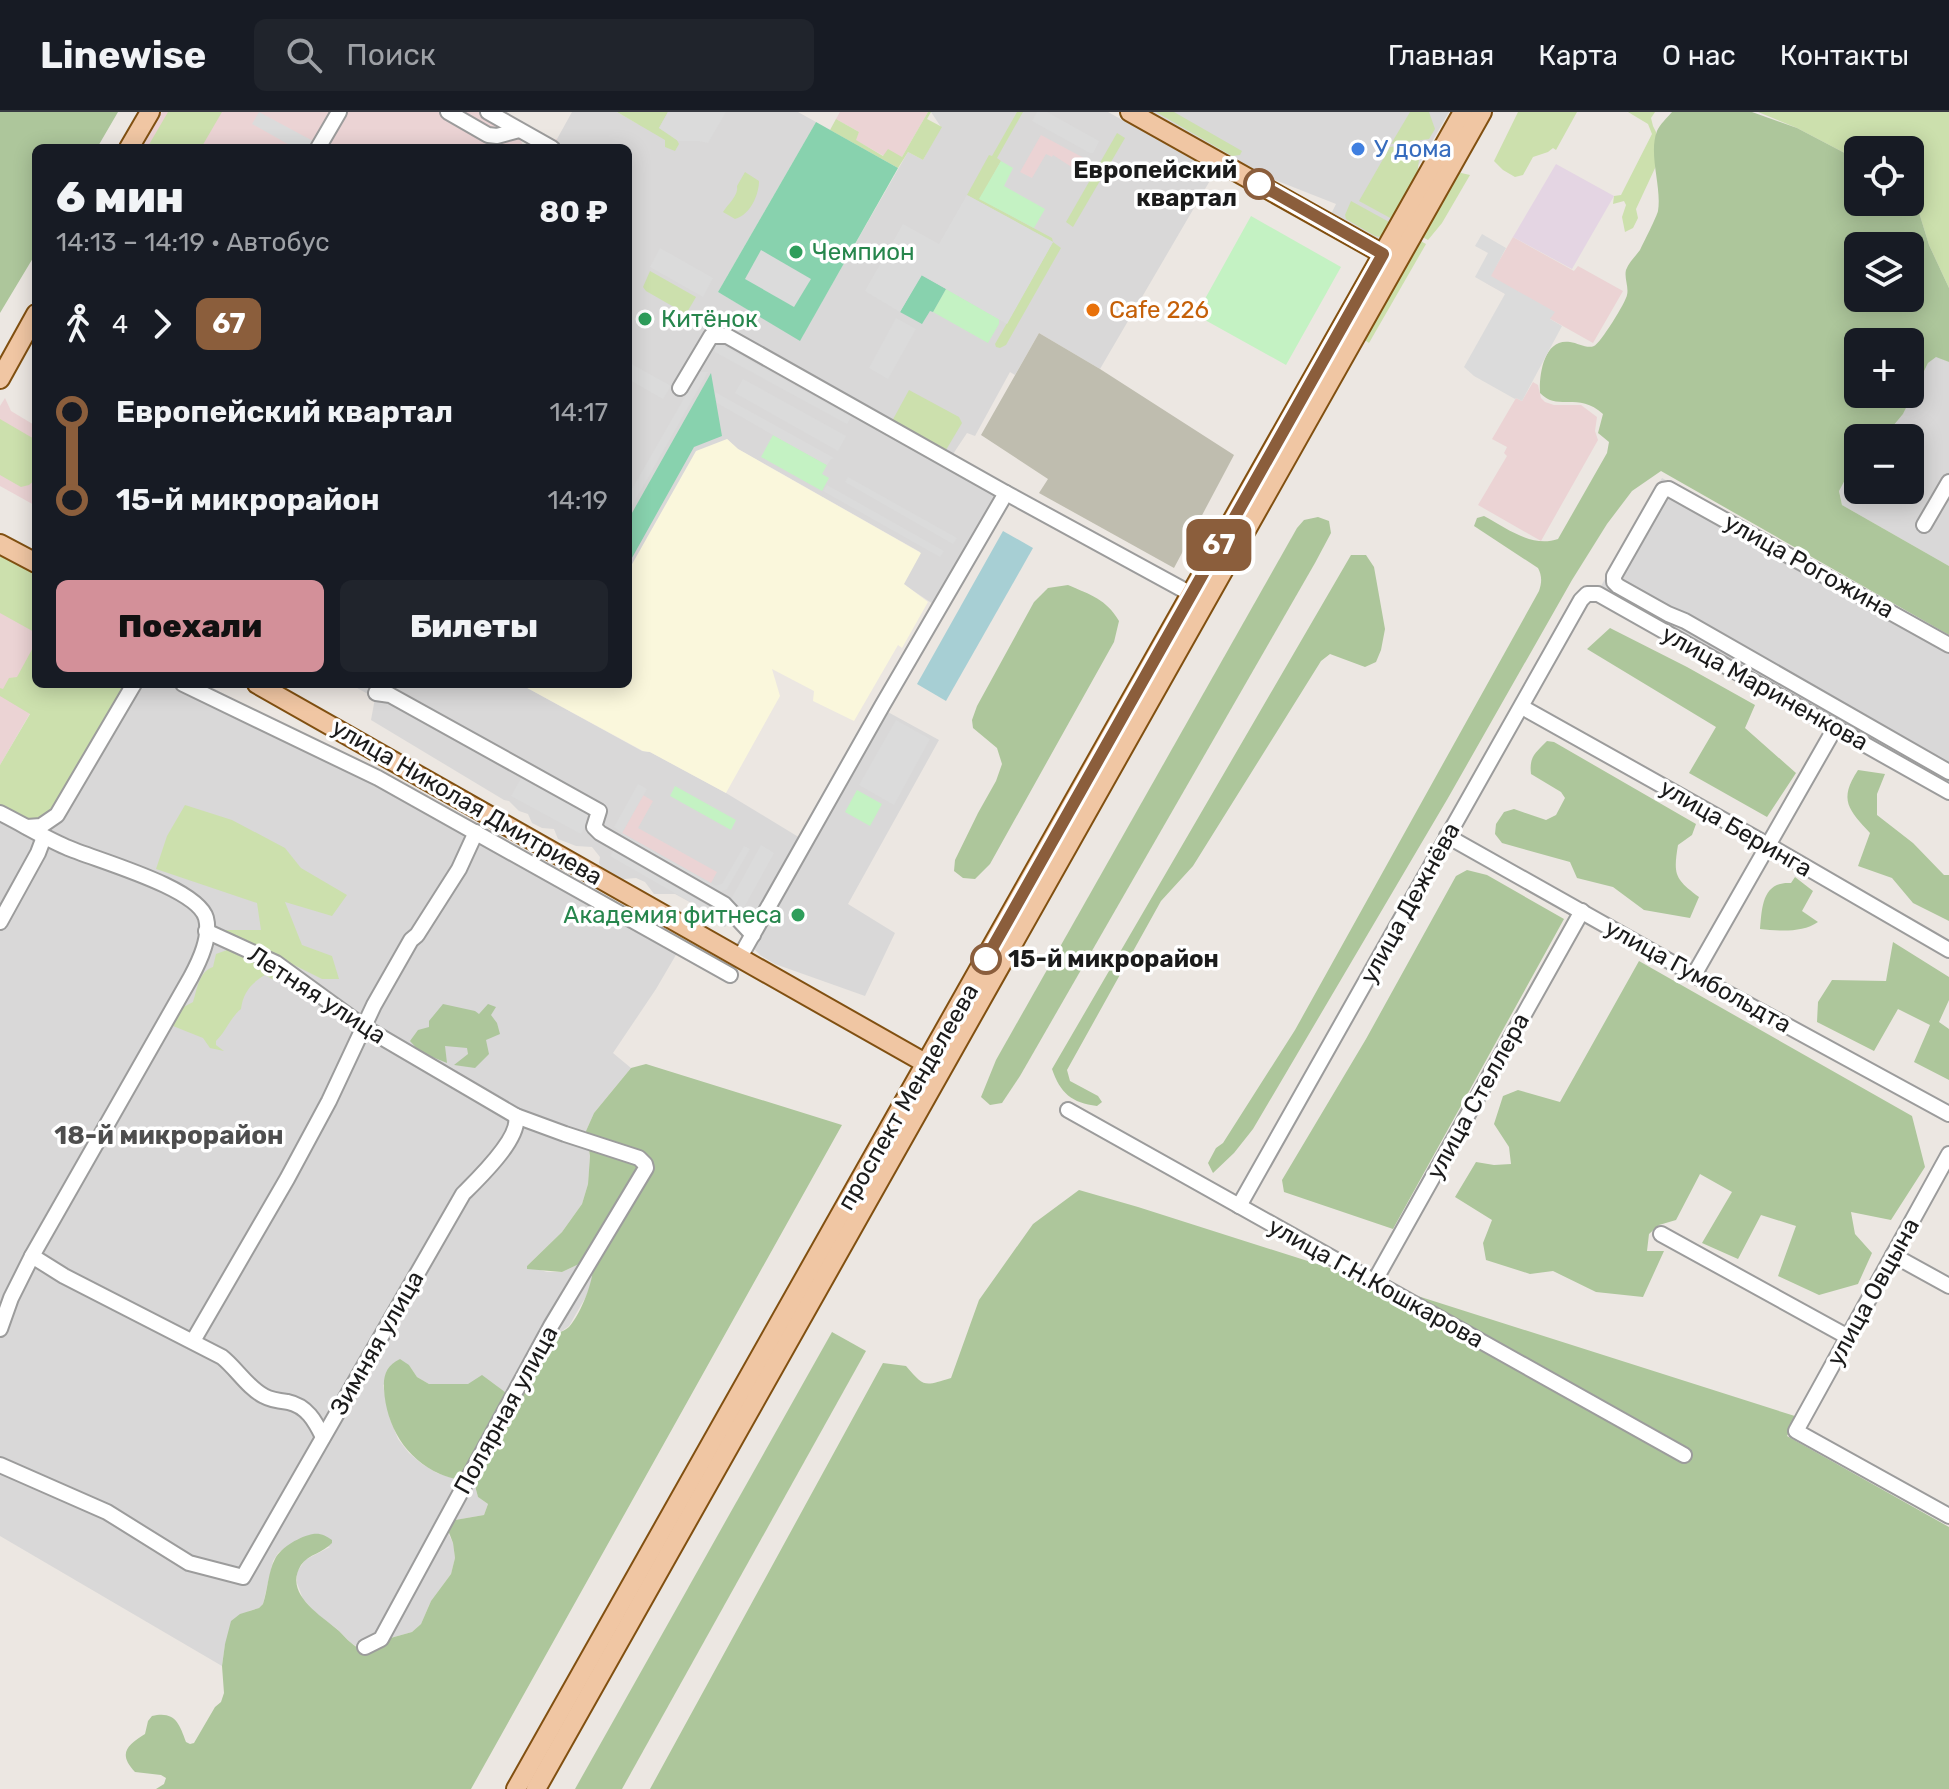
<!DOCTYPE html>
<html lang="ru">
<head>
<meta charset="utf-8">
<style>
  :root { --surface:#171b24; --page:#20242c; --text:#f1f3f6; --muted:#9ea1a6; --line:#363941; --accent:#d39099 }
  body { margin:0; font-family:Rubik,sans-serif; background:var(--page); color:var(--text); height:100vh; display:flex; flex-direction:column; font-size:30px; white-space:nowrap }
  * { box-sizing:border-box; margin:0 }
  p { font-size:26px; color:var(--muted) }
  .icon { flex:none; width:44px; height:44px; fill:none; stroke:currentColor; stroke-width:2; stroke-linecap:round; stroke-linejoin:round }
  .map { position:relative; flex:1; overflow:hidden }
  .details { position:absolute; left:32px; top:32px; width:600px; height:544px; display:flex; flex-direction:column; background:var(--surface); border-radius:12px; box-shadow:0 4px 20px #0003 }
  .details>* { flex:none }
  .badge { padding:0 16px; border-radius:12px; font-size:28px; line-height:52px }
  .controls { position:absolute; left:1844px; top:24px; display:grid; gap:16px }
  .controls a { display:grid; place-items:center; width:80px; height:80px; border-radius:12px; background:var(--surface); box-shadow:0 4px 20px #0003; font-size:40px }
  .map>.badge { position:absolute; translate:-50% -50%; box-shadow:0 0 0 4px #fff }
  .legs { display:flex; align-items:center; gap:12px; height:88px; padding:0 24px; font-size:26px }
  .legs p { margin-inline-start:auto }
  .head { display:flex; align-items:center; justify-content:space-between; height:136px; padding:0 24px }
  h1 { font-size:44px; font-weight:800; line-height:60px }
  .button { display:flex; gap:16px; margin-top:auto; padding:16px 24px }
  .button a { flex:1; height:92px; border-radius:12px; background:var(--accent); color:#111; font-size:32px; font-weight:800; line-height:92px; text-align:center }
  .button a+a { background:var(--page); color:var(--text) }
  ul { padding:0 24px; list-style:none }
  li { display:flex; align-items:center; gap:28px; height:88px; font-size:30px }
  li i { display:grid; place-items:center; width:12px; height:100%; margin:0 10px; background:currentColor }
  li i::after { content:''; width:20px; height:20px; margin:-10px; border:6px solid; border-radius:50%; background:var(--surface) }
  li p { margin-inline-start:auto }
  li:first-child i { background:linear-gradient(#0000 50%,currentColor 0) }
  li:last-child i { background:linear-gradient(currentColor 50%,#0000 0) }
  header { display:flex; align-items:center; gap:48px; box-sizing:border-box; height:112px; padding:0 40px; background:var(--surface); border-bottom:2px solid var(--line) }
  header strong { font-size:38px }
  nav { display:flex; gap:44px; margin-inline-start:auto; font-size:28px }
  .search { width:560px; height:72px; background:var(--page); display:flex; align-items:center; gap:20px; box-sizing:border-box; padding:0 28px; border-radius:12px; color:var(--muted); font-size:30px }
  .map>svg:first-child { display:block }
</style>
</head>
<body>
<header>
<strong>Linewise</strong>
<div class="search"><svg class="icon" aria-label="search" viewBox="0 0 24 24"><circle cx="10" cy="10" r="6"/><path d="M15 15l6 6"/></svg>Поиск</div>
<nav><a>Главная</a><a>Карта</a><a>О нас</a><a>Контакты</a></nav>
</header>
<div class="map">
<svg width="1949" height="1677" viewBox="0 0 1949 1677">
  <rect width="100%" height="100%" fill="#ece7e2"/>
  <g fill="#d9d8d8">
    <polygon points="572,0 617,0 638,12 649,11 668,0 798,0 816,10 718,180 800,228 908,40 923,48 941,15 931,0 1108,0 1215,60 1100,257 1039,221 1015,263 1010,260 975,324 967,321 955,339 948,352 1000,382 936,494 903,472 920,440 738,337 727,327 631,454 628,455 628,36 552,36"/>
    <polygon points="1152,0 1449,0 1418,54 1416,68 1384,124 1377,126 1331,102 1336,92 1252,59"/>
    <polygon points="1936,244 1949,250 1949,454 1842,393 1839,378 1858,345 1858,378 1910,378 1910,326 1883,326 1903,302 1928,251"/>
    <polygon points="1662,366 1949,528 1949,672 1601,474"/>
    <polygon points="130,572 206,572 680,836 656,877 613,941 631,956 594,1001 586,1019 590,1044 588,1072 582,1092 562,1120 527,1154 547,1160 562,1160 579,1152 589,1151 593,1155 593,1165 588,1181 569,1214 559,1221 544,1225 520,1291 468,1272 429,1272 417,1265 409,1253 383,1273 390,1307 398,1327 409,1341 422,1352 437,1361 452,1366 464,1368 475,1375 478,1385 488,1392 484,1403 455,1408 449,1423 453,1431 455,1446 451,1462 431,1489 421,1512 412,1520 387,1527 363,1538 351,1531 337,1517 317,1502 303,1487 297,1471 297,1460 305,1448 330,1435 305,1425 289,1433 278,1441 273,1449 263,1492 259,1496 249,1499 225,1532 222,1554 0,1424 0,695"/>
    <polygon points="350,572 520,572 642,639 650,640 726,681 810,732 886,599 939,628 848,792 895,821 865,884 775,852 760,843 728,810 725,815 706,799 675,782 654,782 645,770 636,766 612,768 606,764 599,751 600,745 592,735 576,734 558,727 554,717 542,716 532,711 528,702 519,699 509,689 504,688 371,608 375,586"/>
  </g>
  <g fill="#ebd3d4">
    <polygon points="162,0 501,0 555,28 558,26 551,36 520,24 523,36 142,36"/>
    <polygon points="840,0 928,0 902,45 884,44 855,28 859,20 836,7"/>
    <polygon points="1041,23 1095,52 1087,65 1053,43 1052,45 1046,42 1032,66 1020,60"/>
    <polygon points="1513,125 1574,159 1578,154 1623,179 1593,231 1486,171"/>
    <polygon points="1533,270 1538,273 1541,286 1545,290 1554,293 1581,293 1597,305 1595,319 1598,328 1541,429 1478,393 1507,344 1504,341 1507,335 1492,327 1516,286 1522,289"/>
    <polygon points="5,286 11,299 36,314 36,394 0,374 0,294"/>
    <polygon points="0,480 36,499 36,572 47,572 0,653"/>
    <polygon points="643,683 653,689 638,716 717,760 711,771 622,721"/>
  </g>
  <polygon fill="#e4d5e3" points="1556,52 1614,84 1572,157 1513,125"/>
  <polygon fill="#faf7dc" points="727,327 738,337 921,441 904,472 928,490 902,536 898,533 854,609 813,589 814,579 772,557 780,584 726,681 650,640 643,639 520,572 628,572 628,455 631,454 696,339"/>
  <polygon fill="#bfbdaf" points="1039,221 1100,257 1234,343 1174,456 1039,381 1048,367 981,323"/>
  <g fill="#cce0ad">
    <polygon points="168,0 222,0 201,36 147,36"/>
    <polygon points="617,0 668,0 659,16 676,26 679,32 675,39 665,35 665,28"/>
    <polygon points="928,0 931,0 927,7 942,15 923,48 908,40 898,56 830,18 836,7 859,20 856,28 883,44 888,37 902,45"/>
    <polygon points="1017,0 1023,0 997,46 1001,49 980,87 1052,126 1053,130 1061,136 1006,233 1000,236 996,235 995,232 1053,130 967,83 989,43 992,44"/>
    <polygon points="1156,0 1174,0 1242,39 1240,43 1232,44"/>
    <polygon points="1410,0 1429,0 1435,17 1429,27 1391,32"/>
    <polygon points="1518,0 1577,0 1556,38 1553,36 1548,40 1533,45 1523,63 1515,65 1503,58 1494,49"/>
    <polygon points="1628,0 1655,0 1651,6 1653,14 1656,20 1656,54 1636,97 1638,106 1633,116 1625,120 1622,105 1626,93 1624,89 1613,92 1614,84 1621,83 1652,22 1648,12"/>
    <polygon points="1758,0 1949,0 1949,176 1929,133 1918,97 1910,81 1910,38 1858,38 1858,48 1797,16"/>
    <polygon points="1117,21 1125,26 1073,115 1066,110"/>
    <polygon points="1429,30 1419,47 1417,64 1392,107 1359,89 1390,35"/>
    <path d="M745,60L759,69C759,83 750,103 735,107L723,100C728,92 739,83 737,74Z"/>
    <polygon points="1457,60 1470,63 1442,111 1428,128 1419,123"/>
    <path d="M1351,89L1391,111C1387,119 1385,127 1375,124L1346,107L1345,103Z"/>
    <polygon points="1417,127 1426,132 1369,231 1365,228 1363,223"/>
    <polygon points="650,159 696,185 686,202 646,179 643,175"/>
    <polygon points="909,278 959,305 962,311 946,338 941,339 891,311"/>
    <polygon points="0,307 36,328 36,367 29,373 21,375 0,363"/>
    <polygon points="0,444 36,462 36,521 0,501"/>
    <path d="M36,530V540H34L32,543L36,545V572H130C116,597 61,703 39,710C26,714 11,701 0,695V653L30,602L0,584V576L3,577L9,566L17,565Z"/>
    <polygon points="185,693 232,708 285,736 301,756 347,783 332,804 285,790 302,833 332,844 339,867 322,867 224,818 261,818 257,791 156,757 167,724"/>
    <path d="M227,838L261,852L275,861L274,868L265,863C251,871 243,881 241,897C230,906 227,918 216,929V933L224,939L210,936L203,926L173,914L180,897L193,890C197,878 199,859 213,855L216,842Z"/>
  </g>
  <g fill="#adc69b" fill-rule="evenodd">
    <polygon points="0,0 118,0 97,36 36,36 36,141 0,201"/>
    <path d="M1672,0H1752L1797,16L1858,48V90H1910V81L1911,82L1918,97L1929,133L1949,176V250L1936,245L1928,251L1903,302L1883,326H1858V344L1839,379L1842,393L1949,454V523L1661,359L1632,379L1607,412L1572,468L1448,686L1253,1017L1234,1041L1213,1061L1208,1051L1216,1036L1223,1031L1295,918L1539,479C1542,470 1542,464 1538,456L1474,414L1477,406L1484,404C1507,416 1531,436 1558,427L1607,341L1609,330L1598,321L1603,302C1578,279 1558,300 1540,281C1539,262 1544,226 1570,230C1578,231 1587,237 1594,234C1600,232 1626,190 1627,183C1629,175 1624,166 1626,158C1629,150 1635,145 1640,138C1643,132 1657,104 1658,99C1662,75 1648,42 1657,19C1660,12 1667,6 1672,0ZM1858,134H1910V186H1858ZM1858,230H1910V282H1858Z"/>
    <polygon points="1318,405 1329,409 1331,421 1315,451 1020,964 1002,991 990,993 981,985 996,948 1297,416 1304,408"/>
    <path d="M1351,443H1366L1374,455L1385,517L1381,538L1376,550L1365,555L1330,542L1321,549L1193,754L1161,789L1067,958L1070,969L1098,984L1102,990L1097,994C1072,991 1060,981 1052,957Z"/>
    <path d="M1068,473C1091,483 1106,487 1119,509L1114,530L990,752L975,767L963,766L954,759L955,748L978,701L996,669L1002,652L997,636L973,616L972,608L977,594L1034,490L1048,476Z"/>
    <polygon points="1610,516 1687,555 1755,593 1745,616 1796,661 1767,705 1689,661 1716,615 1587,537"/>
    <path d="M1547,629L1554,630L1696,712L1692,723L1678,733C1673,763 1675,767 1699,785L1690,806L1644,798L1613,775L1577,766L1570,750L1502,731L1495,722L1496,712L1504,700L1514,697L1546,708L1556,703L1565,686L1561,680L1531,662C1529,645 1535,641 1547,629Z"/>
    <path d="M1858,658L1885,662L1877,682V703L1913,731L1944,763H1949V809L1913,791L1892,766L1858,754L1870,721C1849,698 1838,688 1858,658Z"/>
    <polygon points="1467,758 1487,763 1564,807 1393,1117 1284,1080 1282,1068 1366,927 1456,764"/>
    <path d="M1795,765L1813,779L1802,799L1818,810C1802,821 1779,819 1760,817C1762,796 1762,769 1791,771Z"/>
    <polygon points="1893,830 1949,865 1949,888 1939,910 1949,917 1949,968 1914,950 1930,913 1898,897 1874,939 1817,910 1818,890 1832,868 1886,869"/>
    <polygon points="1639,849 1912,1004 1925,1055 1891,1108 1851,1100 1855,1122 1872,1141 1858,1172 1819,1183 1778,1164 1796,1114 1761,1103 1738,1147 1702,1131 1732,1080 1700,1062 1676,1108 1659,1113 1649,1122 1647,1139 1664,1139 1643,1185 1596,1180 1553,1159 1530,1162 1486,1148 1483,1131 1492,1108 1455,1085 1476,1050 1494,1053 1511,1052 1509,1035 1494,1012 1503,984 1518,978 1560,990"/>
    <polygon points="443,892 475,899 479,902 488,892 496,895 491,903 497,911 500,922 486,928 489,942 475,956 454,953 468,942 467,936 445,934 447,951 420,940 410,929 418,918 429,915 429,909"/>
    <path d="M646,952L842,1013L471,1677H156L164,1672L166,1666L161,1663L135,1660C117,1641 128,1633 145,1622L148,1609L152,1604C175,1599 179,1611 186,1630L190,1632L194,1631L215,1595L221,1590L224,1581L222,1554L225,1532L231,1509L240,1502L259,1496L263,1492C268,1477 268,1460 275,1447C281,1435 301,1424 313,1422C321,1421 326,1424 332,1428V1431C323,1441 309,1442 301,1453C283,1482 321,1503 339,1519C345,1525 350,1531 358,1536L363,1538L387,1527L412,1520L421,1512L431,1489L451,1462L455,1446L453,1431L448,1418L455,1408L484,1403L488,1392L478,1385L475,1374C464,1368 452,1367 440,1362C406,1347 386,1314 384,1277C383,1263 387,1253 400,1247L409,1253L417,1265L429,1272H468L482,1263L520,1291L544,1224C553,1222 562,1221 569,1215C580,1203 593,1171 593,1155L589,1151L579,1152L562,1160L527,1157V1154L562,1120L582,1092L588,1072L590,1044L586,1019L594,1001L631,956Z"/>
    <path d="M1079,1078L1138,1095L1798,1305L1787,1324L1949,1415V1677H650L883,1251L906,1254C925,1276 924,1274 951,1266L979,1188L1033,1112Z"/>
    <polygon points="832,1220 866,1239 622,1677 575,1677"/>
  </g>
  <g fill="#c4f2c3">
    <polygon points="1001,49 1013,56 1004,74 1045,97 1034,116 979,87"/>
    <polygon points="1251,104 1341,155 1286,253 1196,203"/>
    <polygon points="946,177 999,207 999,212 988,231 933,200"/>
    <polygon points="773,323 827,353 822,362 829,366 822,379 761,345"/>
    <polygon points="675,674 736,708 731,718 670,684"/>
    <polygon points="857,678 882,692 870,714 845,700"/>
  </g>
  <g fill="#88d2ae">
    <polygon points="816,10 898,56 800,229 718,180"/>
    <polygon points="921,163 946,177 933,200 930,199 922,212 900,200"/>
    <polygon points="711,261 722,324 694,335 628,453 628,408"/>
  </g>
  <g fill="#dbdbdb">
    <polygon points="259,0 313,29 309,36 295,36 252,12"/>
    <polygon points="668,0 726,0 708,31 698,29 678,29 659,16"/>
    <polygon points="1037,0 1047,0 1099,29 1093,41 1090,41 1032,9"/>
    <polygon points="967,83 1053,130 1007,212 922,163 900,200 865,179 903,112 939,132"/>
    <polygon points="1482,122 1506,136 1491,164 1555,200 1550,207 1562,214 1522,289 1516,286 1515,287 1474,264 1464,255 1505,182 1475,165 1488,141 1475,134"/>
    <polygon points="660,136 713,166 703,185 650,155"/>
    <polygon points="761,138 811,167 794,195 745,167"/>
    <polygon points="896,206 916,217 888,267 869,256"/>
    <polygon points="713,228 851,305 847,312 715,240"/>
    <polygon points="628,250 671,274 663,287 628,267"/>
    <polygon points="699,260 708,260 628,401 628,384"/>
    <polygon points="743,267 846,324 838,339 735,281"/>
    <polygon points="715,280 834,346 831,347 827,353 773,323 717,291"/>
    <polygon points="848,365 957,426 953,432 845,370"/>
    <polygon points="827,373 944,439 940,445 823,379"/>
    <polygon points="896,608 930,627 894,693 859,673"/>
    <polygon points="524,661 593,699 581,722 511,684"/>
    <polygon points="638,672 647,677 622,721 716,774 722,772 744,734 750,737 727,777 715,782 619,727 622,721 614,715"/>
    <polygon points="761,733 774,741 742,799 729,791"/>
    <polygon points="613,739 708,794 728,810 725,815 706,799 610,744"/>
  </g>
  <polygon fill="#a7cfd4" points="1003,419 1033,436 946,589 917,572"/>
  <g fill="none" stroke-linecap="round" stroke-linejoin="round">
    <defs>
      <g id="minor">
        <polyline points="448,0 488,23 497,24 519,18"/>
        <polyline points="488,0 552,36"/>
        <polyline points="318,36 339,0"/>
        <polyline points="680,276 711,224 727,224 1006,381 1191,482"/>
        <polyline points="1924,413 1949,370"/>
        <polyline points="1949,533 1669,377 1663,378 1614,464 1614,470 1618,474 1668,502 1685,509 1949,660"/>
        <polyline points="183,572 378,666 730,863"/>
        <polyline points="381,572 376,581 390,583 599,699 594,715 600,721 724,792 753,823"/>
        <polyline points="1522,595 1768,733 1949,838"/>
        <path d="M0,701C22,712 43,725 66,735C95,748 197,775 206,806C211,825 200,848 191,865L32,1144L11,1186L0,1217"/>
        <polyline points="27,715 41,714 57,703 134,572"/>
        <polyline points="1447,724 1694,863 1949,1002"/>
        <polyline points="0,810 38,741 44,725"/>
        <polyline points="206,819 276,851 364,915 516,1004 565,1022 639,1046 645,1052 646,1056 551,1214 381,1527 365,1535"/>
        <polyline points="740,845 882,594 1006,381"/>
        <polyline points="1694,863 1835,616"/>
        <polyline points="1068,998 1684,1343"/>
        <polyline points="1949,1042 1796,1319 1949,1404"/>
        <polyline points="1239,1094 1581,488 1587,482 1598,482 1949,680"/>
        <polyline points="1661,1122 1848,1225"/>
        <polyline points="1893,1143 1949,1174"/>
        <path d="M32,1144L64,1164L222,1245C236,1256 248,1276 264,1284C271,1288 280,1289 288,1290C307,1294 315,1309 323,1325"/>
        <polyline points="1374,1170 1582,799"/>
        <polyline points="193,1229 287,1067 329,989 374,893 411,828 417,823 459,757 476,720"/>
        <path d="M0,1353L107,1400L189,1451L243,1465L463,1082C479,1066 521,1026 516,1004"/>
      </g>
      <g id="major">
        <polyline points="1130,0 1392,147"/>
        <polyline points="129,36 150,0"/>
        <polyline points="0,267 36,202"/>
        <polyline points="0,432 36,451"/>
        <polyline points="257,572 927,952"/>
        <polyline points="516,1677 1463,0"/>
        <polyline points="536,1677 1482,0"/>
      </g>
    </defs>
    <use href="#minor" stroke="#9c9c9c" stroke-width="18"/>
    <use href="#major" stroke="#815011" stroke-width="22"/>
    <use href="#minor" stroke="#fff" stroke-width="14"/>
    <use href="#major" stroke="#f0c6a3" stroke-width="18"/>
  </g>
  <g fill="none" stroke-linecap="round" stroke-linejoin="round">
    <defs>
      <polyline id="line-1" points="986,847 1383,142 1259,72"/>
    </defs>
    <use href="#line-1" stroke="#fff" stroke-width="18"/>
    <use href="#line-1" stroke="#8b5e3c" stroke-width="12"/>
  </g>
  <circle fill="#3f7fe0" stroke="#fff" stroke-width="3" cx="1358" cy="37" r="8"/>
  <g fill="#fff" stroke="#8b5e3c" stroke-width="4">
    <circle cx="1259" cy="72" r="14"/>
    <circle cx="986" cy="847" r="14"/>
  </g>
  <g fill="#2e9e5b" stroke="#fff" stroke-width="3">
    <circle cx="796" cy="140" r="8"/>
    <circle cx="645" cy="207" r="8"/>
    <circle cx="798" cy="803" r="8"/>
  </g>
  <circle fill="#e8710a" stroke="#fff" stroke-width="3" cx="1093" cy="198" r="8"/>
  <g text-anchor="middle" stroke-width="7" stroke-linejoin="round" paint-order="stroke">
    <g font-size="24" fill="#366cbe" stroke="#fff" text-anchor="start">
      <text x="1374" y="45">У дома</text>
    </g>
    <g font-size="24" font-weight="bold" fill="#1b1b1b" stroke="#fff" text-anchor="end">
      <text x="1237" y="66">Европейский<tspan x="1237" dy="28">квартал</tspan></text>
      <text x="1008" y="855" text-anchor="start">15-й микрорайон</text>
    </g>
    <g font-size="24" fill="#27864d" stroke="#fff" text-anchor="start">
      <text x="812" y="148">Чемпион</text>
      <text x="661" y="215">Китёнок</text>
      <text x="782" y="811" text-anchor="end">Академия фитнеса</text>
    </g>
    <g font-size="24" fill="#c56008" stroke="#fff" text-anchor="start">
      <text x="1109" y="206">Cafe 226</text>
    </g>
    <g font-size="24" fill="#1b1b1b" stroke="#fff">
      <text transform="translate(1809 454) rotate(29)" y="8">улица Рогожина</text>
      <text transform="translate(1765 576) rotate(29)" y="8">улица Мариненкова</text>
      <text transform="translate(467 690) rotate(30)" y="8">улица Николая Дмитриева</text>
      <text transform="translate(1736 716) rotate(30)" y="8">улица Беринга</text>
      <text transform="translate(1410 791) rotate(-61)" y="8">улица Дежнёва</text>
      <text transform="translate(1698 864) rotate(29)" y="8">улица Гумбольдта</text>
      <text transform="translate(317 883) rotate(33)" y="8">Летняя улица</text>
      <text transform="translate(1478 984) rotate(-61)" y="8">улица Стеллера</text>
      <text transform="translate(908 985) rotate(-60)" y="8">проспект Менделеева</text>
      <text transform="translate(1376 1171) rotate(29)" y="8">улица Г.Н.Кошкарова</text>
      <text transform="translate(1873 1180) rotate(-61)" y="8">улица Овцына</text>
      <text transform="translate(377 1231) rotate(-60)" y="8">Зимняя улица</text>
      <text transform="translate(506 1298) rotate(-61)" y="8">Полярная улица</text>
    </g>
    <g font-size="26" font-weight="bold" fill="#4e4e4e" stroke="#fff">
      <text x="169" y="1032">18-й микрорайон</text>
    </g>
  </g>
</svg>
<div class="controls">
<a><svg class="icon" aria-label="locate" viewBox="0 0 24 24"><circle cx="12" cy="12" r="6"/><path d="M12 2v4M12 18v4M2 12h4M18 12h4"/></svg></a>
<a><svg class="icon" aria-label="layers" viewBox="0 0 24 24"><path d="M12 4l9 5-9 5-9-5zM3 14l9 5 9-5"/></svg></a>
<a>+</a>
<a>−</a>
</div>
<b class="badge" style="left:1219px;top:433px;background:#8b5e3c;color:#fff">67</b>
<section class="details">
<div class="head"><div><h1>6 мин</h1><p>14:13 – 14:19 · Автобус</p></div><b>80 ₽</b></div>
<div class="legs"><svg class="icon" aria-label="walk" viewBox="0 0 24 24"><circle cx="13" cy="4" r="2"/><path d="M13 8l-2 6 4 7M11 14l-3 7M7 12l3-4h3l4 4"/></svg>4<svg class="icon" aria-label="forward" viewBox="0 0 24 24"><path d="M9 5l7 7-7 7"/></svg><b class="badge" style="background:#8b5e3c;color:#fff">67</b></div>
<ul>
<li><i style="color:#8b5e3c"></i><b>Европейский квартал</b><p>14:17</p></li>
<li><i style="color:#8b5e3c"></i><b>15-й микрорайон</b><p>14:19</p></li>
</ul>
<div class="button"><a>Поехали</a><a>Билеты</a></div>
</section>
</div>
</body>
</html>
